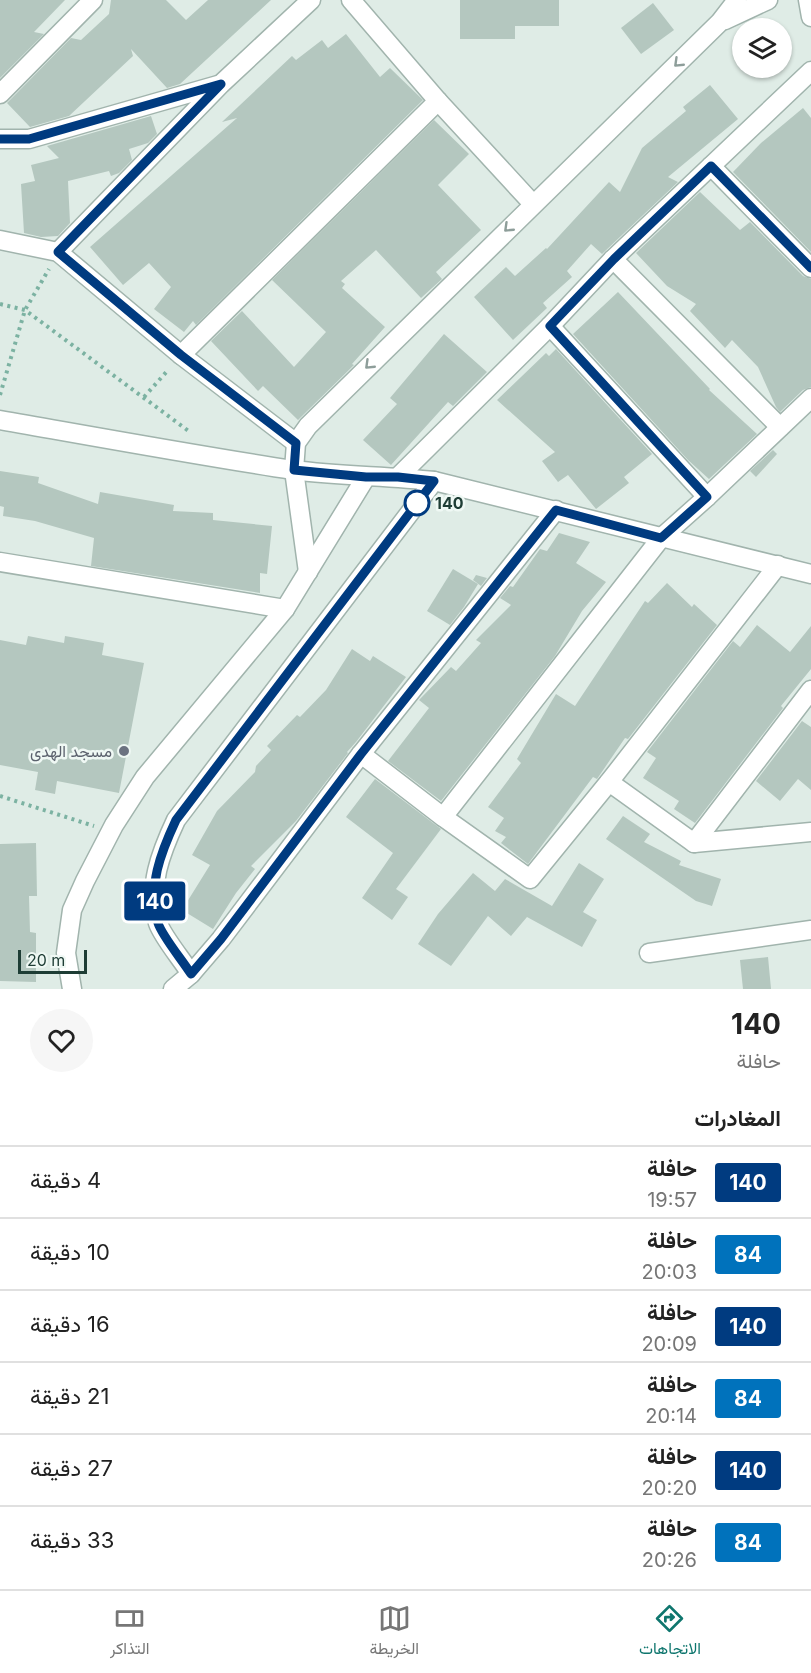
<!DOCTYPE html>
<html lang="ar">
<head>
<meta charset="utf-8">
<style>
  :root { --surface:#fff; --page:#f6f6f6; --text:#222; --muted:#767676; --line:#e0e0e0; --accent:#0f766e }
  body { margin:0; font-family:Inter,Vazirmatn,sans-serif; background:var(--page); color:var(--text); direction:rtl; height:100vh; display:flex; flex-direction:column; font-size:22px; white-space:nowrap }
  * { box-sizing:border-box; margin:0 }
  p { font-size:20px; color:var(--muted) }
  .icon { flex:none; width:33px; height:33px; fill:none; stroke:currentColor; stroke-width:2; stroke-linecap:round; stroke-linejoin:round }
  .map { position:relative; height:989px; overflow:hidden; direction:ltr }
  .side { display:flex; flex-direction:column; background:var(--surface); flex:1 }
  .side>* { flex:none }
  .badge { padding:0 12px; border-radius:4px; font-size:21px; line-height:39px }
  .buttons { position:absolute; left:732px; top:18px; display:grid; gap:12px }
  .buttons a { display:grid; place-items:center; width:60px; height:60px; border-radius:50%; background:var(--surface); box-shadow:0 2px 4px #0004; font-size:30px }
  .scale { position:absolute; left:18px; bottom:15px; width:69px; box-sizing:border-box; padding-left:6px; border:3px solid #1e3d35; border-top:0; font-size:16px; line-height:21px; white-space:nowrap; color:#1e3d35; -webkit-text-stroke:4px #eff8f4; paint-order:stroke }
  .map>.badge { position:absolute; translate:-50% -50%; box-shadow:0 0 0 3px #fff }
  h2 { padding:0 30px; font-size:22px; line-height:54px }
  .round { display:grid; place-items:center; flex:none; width:63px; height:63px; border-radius:32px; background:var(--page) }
  .headline { display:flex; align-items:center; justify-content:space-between; height:102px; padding:0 30px }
  h1 { font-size:28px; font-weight:700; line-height:45px }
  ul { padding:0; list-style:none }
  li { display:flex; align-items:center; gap:18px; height:72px; padding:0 30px; border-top:2px solid var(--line) }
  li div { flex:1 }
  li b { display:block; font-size:22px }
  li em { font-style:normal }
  li .badge { min-width:66px; font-weight:700; text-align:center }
  .dock { display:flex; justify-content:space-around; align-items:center; height:84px; border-top:2px solid var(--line); background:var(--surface); font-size:16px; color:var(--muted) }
  .dock a { display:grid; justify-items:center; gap:3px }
  .dock .current { color:var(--accent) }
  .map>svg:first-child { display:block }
</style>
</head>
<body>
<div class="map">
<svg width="811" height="989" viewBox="0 0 811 989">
  <rect width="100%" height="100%" fill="#dfece6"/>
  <g fill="#b4c7bf">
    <polygon points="0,0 65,0 34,32 44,34 0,78"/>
    <polygon points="111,0 166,0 186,20 208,0 271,0 180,84 167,88 131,49 133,56 69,116 30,127 7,103 71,38 81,40 109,14"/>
    <polygon points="460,0 559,0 559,26 515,26 515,39 460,39"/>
    <polygon points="653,3 674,30 641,54 621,28"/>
    <polygon points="346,34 380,77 390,68 423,100 196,325 193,321 184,332 154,309 171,287 149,263 123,285 90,247 237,118 222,122 292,56 296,60 322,40 328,48"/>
    <polygon points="710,85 738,119 668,177 678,182 602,254 591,244 567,271 572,277 543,303 547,308 513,340 474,297 506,267 515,276 546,248 547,249 609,182 620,192 642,148 686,111 683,107"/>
    <polygon points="803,108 811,118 811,252 733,172 761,143"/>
    <polygon points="151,116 157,134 148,143 129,149 132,160 119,173 111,176 109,171 68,181 70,223 58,236 41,237 24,233 21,184 35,181 31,165 59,158 47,146"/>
    <polygon points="434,120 469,154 438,185 481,230 436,272 442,279 421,298 376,250 341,281 345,284 342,288 385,327 352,364 354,365 298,420 263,386 258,391 211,341 242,311 294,367 326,332 272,280"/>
    <polygon points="700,192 740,230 750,222 803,276 811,279 811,387 803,390 780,412 776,407 758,367 732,340 725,348 690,311 696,304 667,286 636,253"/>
    <polygon points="618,292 710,389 709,390 757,434 709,479 688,460 573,334"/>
    <polygon points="444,334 487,372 453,406 448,402 391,465 363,440 397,404 390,398"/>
    <polygon points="556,349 652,454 624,477 629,483 596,509 568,475 558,482 542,461 555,452 497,400 546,353 549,356"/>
    <polygon points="773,450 777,454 756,477 750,471"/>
    <polygon points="0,471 39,477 38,483 98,504 100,492 174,505 173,511 213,513 213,520 272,526 267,574 260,573 260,593 91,566 94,538 35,521 3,516 4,507 0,506"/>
    <polygon points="559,533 590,542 576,563 606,582 582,611 555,656 441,801 388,761 429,708 419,700 451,667 456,671 481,643 476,640 511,605 500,598 510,586 513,587 540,549 547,551"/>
    <polygon points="453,569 478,584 464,607 450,625 427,611"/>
    <polygon points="476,575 487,578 481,586 473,580"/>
    <polygon points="667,583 692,607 694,604 717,625 628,739 625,738 597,779 593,777 528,864 501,843 506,837 495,831 504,818 488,807 521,763 517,759 556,694 575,706 645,601 648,603"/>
    <polygon points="757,625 790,652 811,626 811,669 781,706 783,708 695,823 674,809 679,801 643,778 656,758 647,752 733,641 740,647"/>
    <polygon points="28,636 64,643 65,636 104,643 102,655 144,663 119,793 57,781 55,794 35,790 38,772 0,765 0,640 26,645"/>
    <polygon points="352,649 370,661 373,656 406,677 356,742 347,752 348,753 296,821 251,866 255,869 236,893 213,929 182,910 210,865 192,855 217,811 255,772 256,766 271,750 267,746 297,715 300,717 326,690"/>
    <polygon points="802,721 811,727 811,790 798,779 780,801 756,781"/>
    <polygon points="375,779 441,829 396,889 408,897 392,920 362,898 393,853 346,817"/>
    <polygon points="623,816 650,834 644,842 681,861 679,865 721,879 712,906 696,901 606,839"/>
    <polygon points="36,843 37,896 29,896 30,932 36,933 36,982 0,981 0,844"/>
    <polygon points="579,863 604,879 583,912 597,920 582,947 527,917 511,936 488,916 451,966 418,944 438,914 473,873 495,891 505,879 552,906"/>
    <polygon points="768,957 771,989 743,989 740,960"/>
  </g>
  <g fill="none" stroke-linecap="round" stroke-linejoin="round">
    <defs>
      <g id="minor">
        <polyline points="351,0 438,101 533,204"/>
        <polyline points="808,0 811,17"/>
        <polyline points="0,94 93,0"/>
        <polyline points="0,139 29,139 218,85"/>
        <polyline points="711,166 811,268"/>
        <polyline points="58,252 221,84 311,0"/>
        <polyline points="613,259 780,427"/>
        <polyline points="550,326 707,497"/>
        <polyline points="181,355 438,101"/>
        <path d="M0,420C97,437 195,455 293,470C340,476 387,476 434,481L811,574"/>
        <polyline points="294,470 308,572"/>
        <polyline points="398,477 550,326 613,259 811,71"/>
        <polyline points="0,562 285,609"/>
        <polyline points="361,754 443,817 530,879 609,782 778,565"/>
        <polyline points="609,782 694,843 811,832"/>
        <polyline points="443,817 661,538 707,497 811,398"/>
        <polyline points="694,843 811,690"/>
        <polyline points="649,953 811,930"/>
        <path d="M191,974C183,961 162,936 158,923C147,887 161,852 176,820L434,481"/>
        <polyline points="72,989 66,953 72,910 85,881 114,825 145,777 285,609 366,477"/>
        <polyline points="173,989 191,974 221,939 361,754 556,510"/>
      </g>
      <g id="tertiary">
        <polyline points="725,20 768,0"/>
        <polyline points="0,240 58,252 181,355 296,443"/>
        <polyline points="294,470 296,443 308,426 720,22 737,0"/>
      </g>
    </defs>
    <use href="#minor" stroke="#a1b4ad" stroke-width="21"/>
    <use href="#tertiary" stroke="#a1b4ad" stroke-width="21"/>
    <g stroke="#7cb2a2" stroke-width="4" stroke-dasharray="3 4.5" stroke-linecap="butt">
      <polyline points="0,304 25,310 190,432"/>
      <polyline points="0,395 25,310 49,269"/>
      <polyline points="144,397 169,369"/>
      <polyline points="0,796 94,826"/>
    </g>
    <use href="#minor" stroke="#fff" stroke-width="18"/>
    <use href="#tertiary" stroke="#fff" stroke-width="18"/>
  </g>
  <defs><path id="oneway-chevron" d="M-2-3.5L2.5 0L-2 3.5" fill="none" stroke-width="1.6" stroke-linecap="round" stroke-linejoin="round" transform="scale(1.5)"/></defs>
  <g stroke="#8e9e9a">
    <use href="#oneway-chevron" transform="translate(678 63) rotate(136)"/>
    <use href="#oneway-chevron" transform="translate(508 228) rotate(136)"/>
    <use href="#oneway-chevron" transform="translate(369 365) rotate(136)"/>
  </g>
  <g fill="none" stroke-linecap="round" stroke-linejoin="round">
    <defs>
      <path id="line" d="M0,139H29L221,84L58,252L181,355L296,443L294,470L366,477H398L434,481L176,820C161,852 147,887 158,923C162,936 183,961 191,974L221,939L361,754L556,510L661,538L707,497L550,326L614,259L711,166L811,268"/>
    </defs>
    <use href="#line" stroke="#fff" stroke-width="14"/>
    <use href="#line" stroke="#003b80" stroke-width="9"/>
  </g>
  <circle fill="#fff" stroke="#003b80" stroke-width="3" cx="417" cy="503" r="12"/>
  <circle fill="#6b7280" stroke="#eff8f4" stroke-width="2" cx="124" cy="751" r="6"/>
  <g text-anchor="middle" stroke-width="5" stroke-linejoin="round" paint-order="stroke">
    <g font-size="16" font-weight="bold" fill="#1e3d35" stroke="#eff8f4" text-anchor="start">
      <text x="435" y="509">140</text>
    </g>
    <g font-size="16" fill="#5b616d" stroke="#eff8f4" text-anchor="end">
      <text x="112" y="757">مسجد الهدى</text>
    </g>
  </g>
</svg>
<div class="buttons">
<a><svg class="icon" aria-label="layers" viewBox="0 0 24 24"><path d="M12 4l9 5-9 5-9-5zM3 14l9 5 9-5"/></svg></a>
</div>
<div class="scale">20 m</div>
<b class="badge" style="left:155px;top:901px;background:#003b80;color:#fff">140</b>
</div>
<section class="side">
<div class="headline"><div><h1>140</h1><p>حافلة</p></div><a class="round"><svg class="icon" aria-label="heart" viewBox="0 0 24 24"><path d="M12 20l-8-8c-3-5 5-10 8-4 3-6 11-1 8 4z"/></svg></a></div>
<h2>المغادرات</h2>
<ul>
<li><span class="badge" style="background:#003b80;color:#fff">140</span><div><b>حافلة</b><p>19:57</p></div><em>4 دقيقة</em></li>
<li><span class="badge" style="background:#0072bc;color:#fff">84</span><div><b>حافلة</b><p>20:03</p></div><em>10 دقيقة</em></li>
<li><span class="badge" style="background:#003b80;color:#fff">140</span><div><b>حافلة</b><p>20:09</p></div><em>16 دقيقة</em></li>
<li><span class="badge" style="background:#0072bc;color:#fff">84</span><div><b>حافلة</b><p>20:14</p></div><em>21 دقيقة</em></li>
<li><span class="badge" style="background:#003b80;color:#fff">140</span><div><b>حافلة</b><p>20:20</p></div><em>27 دقيقة</em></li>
<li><span class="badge" style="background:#0072bc;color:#fff">84</span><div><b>حافلة</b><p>20:26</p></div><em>33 دقيقة</em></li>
</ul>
</section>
<nav class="dock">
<a class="current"><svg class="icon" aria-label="directions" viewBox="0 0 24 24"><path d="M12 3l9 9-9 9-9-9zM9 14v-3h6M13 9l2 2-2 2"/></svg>الاتجاهات</a>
<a><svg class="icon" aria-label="map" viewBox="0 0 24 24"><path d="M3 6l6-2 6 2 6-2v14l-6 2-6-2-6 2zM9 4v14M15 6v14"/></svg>الخريطة</a>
<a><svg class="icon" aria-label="tickets" viewBox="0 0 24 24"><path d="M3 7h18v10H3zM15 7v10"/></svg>التذاكر</a>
</nav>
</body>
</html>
